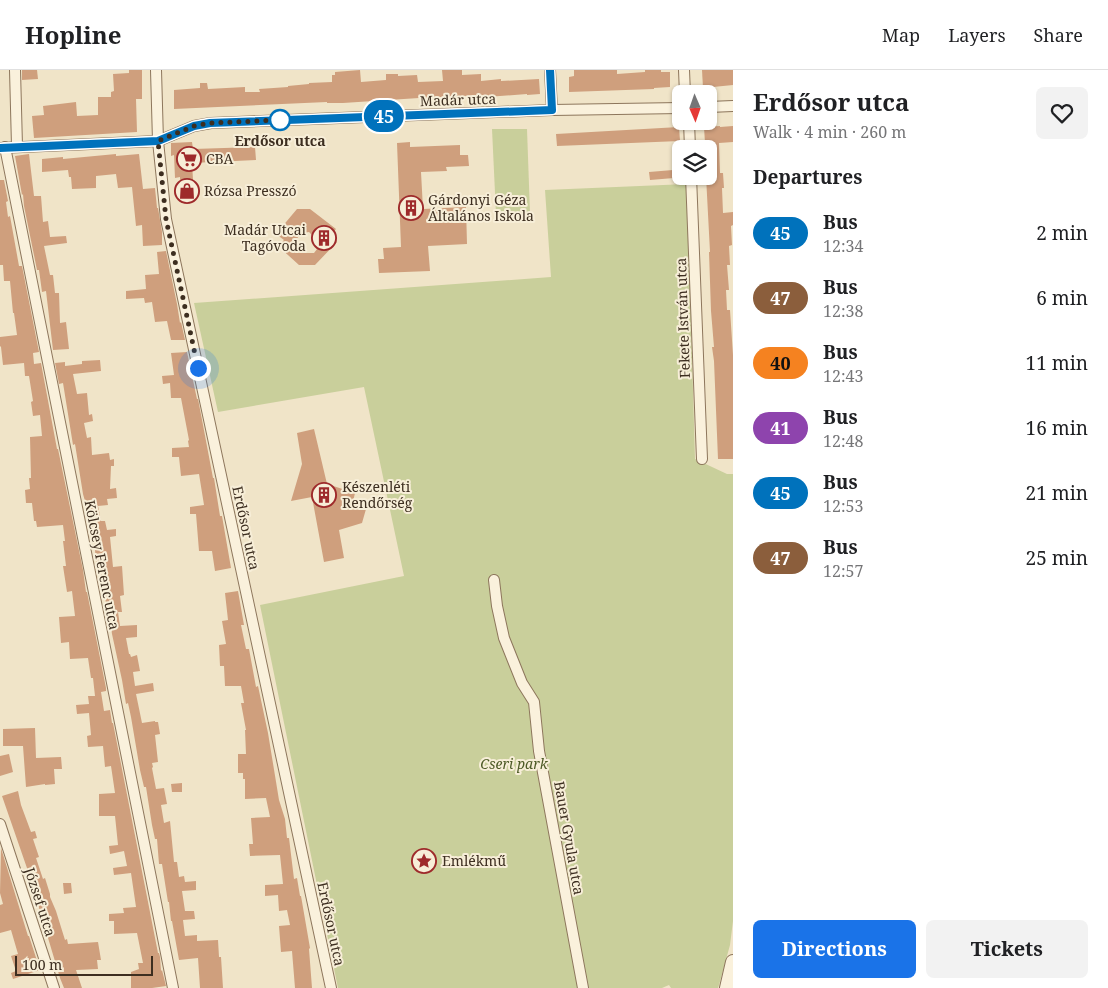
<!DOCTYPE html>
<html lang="en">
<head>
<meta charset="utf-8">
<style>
  :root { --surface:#fff; --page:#f2f2f2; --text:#202124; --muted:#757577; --line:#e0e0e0; --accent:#1a73e8 }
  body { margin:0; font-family:"Noto Serif",serif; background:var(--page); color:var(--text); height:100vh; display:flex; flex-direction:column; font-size:19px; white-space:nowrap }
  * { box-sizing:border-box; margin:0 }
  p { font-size:16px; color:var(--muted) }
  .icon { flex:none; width:28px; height:28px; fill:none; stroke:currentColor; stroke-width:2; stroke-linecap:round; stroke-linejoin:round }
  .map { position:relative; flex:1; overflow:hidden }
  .sheet { display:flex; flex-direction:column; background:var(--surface); width:375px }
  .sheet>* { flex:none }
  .badge { padding:0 10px; border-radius:16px; font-size:18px; line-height:32px }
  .needle { width:32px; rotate:178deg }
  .controls { position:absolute; left:672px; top:15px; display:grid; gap:10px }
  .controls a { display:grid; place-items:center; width:45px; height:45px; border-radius:8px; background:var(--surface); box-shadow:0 1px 4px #0004; font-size:25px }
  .scale { position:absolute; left:15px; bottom:12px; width:138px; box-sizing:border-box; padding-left:5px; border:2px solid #3d2e20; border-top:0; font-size:14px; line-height:18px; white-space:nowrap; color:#3d2e20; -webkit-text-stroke:4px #f7eed8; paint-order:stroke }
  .you { position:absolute; width:25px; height:25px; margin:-12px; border:4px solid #fff; border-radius:50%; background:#1a73e8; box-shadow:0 0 0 8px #1a73e833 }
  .map>.badge { position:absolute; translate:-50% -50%; box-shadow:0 0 0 2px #fff }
  h2 { padding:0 20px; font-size:19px; line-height:45px }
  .round { display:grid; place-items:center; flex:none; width:52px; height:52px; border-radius:8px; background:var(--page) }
  .summary { display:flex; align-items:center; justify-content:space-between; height:85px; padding:0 20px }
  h1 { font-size:24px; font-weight:700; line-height:38px }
  .button { display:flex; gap:10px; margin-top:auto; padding:10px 20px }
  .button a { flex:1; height:58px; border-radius:8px; background:var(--accent); color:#fff; font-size:20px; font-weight:700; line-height:58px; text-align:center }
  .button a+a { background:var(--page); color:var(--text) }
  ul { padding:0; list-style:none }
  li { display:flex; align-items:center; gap:15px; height:65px; padding:0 20px }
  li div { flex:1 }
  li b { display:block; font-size:19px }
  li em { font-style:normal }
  li .badge { min-width:55px; font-weight:700; text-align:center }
  header { display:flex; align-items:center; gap:30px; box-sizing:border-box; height:70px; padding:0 25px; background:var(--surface); border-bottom:1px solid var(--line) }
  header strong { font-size:24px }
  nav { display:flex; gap:28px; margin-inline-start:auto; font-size:18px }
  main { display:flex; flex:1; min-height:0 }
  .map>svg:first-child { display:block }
</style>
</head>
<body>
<header>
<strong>Hopline</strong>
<nav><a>Map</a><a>Layers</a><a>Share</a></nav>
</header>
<main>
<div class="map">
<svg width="733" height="918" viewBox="0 0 733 918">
  <rect width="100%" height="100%" fill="#f0e4c8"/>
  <g fill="#c9cf9b">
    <polygon points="492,59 527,59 530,143 496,144"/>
    <polygon points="687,114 695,389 727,404 733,404 733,851 730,875 719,915 718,918 671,918 669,915 662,918 338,918 260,535 404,506 364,317 218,342 194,233 551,207 545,120"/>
  </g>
  <g fill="#cf9f7d" fill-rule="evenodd">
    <polygon points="22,0 37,0 38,9 22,10"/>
    <polygon points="129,0 142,0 142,29 136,29 137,62 34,68 32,46 44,45 43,36 76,32 77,46 98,45 98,27 111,27 111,22 114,21 113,4 129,3"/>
    <polygon points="360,0 361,12 386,10 386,4 398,4 398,6 417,5 418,12 443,11 442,0 462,0 462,5 481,4 481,11 501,9 501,11 539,9 540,24 527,25 527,24 486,27 486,25 419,28 343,33 327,33 327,32 174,39 174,20 200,18 200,13 207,13 208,19 245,17 245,22 260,22 259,19 288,17 288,16 309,14 309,13 332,12 332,5 335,5 335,2"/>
    <polygon points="574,0 617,0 617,4 645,2 645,0 661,0 661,2 670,2 670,17 654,18 654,19 569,22 569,7 574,6"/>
    <polygon points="702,0 733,0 733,15 703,18"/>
    <polygon points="720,56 720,57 733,56 733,72 719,73 720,103 723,103 724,118 722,118 723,143 733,142 733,155 731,156 732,175 729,176 730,195 727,195 729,220 726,220 727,240 730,240 733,285 733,389 718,389 714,291 712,277 714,277 711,241 709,182 710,182 706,106 709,106 709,103 713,103 711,72 705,73 704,57"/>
    <polygon points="679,57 680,71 557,76 556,64"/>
    <polygon points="192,72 193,79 255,77 256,90 192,93 194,126 189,126 190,133 181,133 180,107 175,108 174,85 171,86 171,73"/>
    <polygon points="410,72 410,77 460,75 460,85 468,85 469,96 446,97 447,101 421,102 423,139 466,137 467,174 428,176 430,201 379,203 378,189 384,189 383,178 401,177 397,73"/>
    <polygon points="29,84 34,126 41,126 43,152 48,151 50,167 66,166 67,173 44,176 50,205 53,205 55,223 59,223 60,253 66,252 69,279 53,280 46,221 42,222 39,200 37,200 24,136 23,124 22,125 15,86"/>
    <polygon points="116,84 116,86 139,84 143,119 155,118 157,138 158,138 162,162 162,175 143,176 142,155 136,156 132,117 118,118 116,104 96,106 96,118 72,119 71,107 69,107 68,100 42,102 42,89 63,87 63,89"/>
    <polygon points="673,100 674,108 650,110 649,102"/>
    <polygon points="0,110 4,110 8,131 6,132 8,147 10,146 19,196 22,196 39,282 33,283 34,294 41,293 57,379 58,379 83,500 86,522 87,522 106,618 106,621 101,622 104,641 110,640 112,653 113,653 158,883 159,883 160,887 161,901 162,900 166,916 152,918 131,918 131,902 139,899 138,893 143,893 137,863 114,864 114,851 109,851 109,844 124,843 123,838 136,837 131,803 114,805 113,798 127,796 124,781 110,784 109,776 118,775 115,746 99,746 99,724 115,723 111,696 105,697 103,676 88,677 87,666 91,665 89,643 77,644 76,635 89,634 88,626 95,626 93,608 91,608 88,588 70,589 69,572 61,573 59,547 75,546 72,521 67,522 63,496 66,496 63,471 65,471 63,455 37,457 36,451 34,451 32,433 26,433 25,420 30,419 29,408 31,408 30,367 42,366 40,345 33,346 31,332 33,331 29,306 25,306 24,293 3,295 1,277 0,276 0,267 17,265 14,243 13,243 10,211 4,211 3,195 0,195"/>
    <path d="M297,139H310L336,159L330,166L337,172L315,195H299L278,176L284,170L276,164ZM309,162L321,174L314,183H300L291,175L302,163Z"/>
    <polygon points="166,181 177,234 180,253 181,252 185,270 171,270 167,251 155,252 152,232 145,233 144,228 126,229 126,221 146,219 145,205 159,204 157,182"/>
    <polygon points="187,282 197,329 198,329 203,355 213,408 214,408 220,446 222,446 231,498 215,501 212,481 199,481 196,444 190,444 190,437 204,435 199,404 181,406 179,387 172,387 172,378 189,377 188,371 189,370 181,328 171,328 170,313 163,314 162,306 174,305 171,283"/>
    <polygon points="100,290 101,301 73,304 77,324 87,323 89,345 92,344 93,351 84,353 87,368 91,367 92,385 109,383 110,390 114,389 114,396 111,396 110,419 116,418 117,428 107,429 108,435 98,436 101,451 105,451 107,460 116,459 116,466 110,467 113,497 122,496 124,525 120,526 122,542 118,542 120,556 137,555 137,567 126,568 129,584 130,584 131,587 137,585 140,601 133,602 135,616 153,613 154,621 136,624 142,653 155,651 155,652 158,652 160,664 155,665 158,692 152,693 153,697 152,698 156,719 164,718 167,734 161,735 164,753 170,751 174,792 177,792 179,807 184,806 185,812 196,811 196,820 182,821 185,841 194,841 195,849 183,850 185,866 197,865 197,871 218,870 219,887 221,887 223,918 200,918 198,888 179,890 172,851 171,851 169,832 168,832 162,794 159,794 157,769 155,769 152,755 146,717 144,717 140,700 131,647 128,633 126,634 122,610 112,564 109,543 108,544 105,527 104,527 103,509 100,508 96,491 94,469 93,469 86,431 85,431 83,424 75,374 73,375 63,313 59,314 55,293 65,292 65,296 82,294 82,291"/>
    <polygon points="314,359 327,414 355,423 352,436 366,439 362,453 339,460 344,488 324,492 312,427 291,431 302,394 297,363"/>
    <polygon points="238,521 244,555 241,555 246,579 249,579 256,617 258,616 268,663 279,730 285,749 287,768 289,768 294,809 297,808 300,826 301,826 310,878 309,879 312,918 295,918 292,881 281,882 279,856 290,855 287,840 279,841 278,825 265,826 265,815 283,814 280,785 250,786 249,774 253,774 251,748 270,747 266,728 245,729 245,709 243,709 243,703 238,703 238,684 246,684 245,660 246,660 241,633 244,633 241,616 225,616 224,596 220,596 219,575 226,574 222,551 228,550 225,523"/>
    <polygon points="35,658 36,688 61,687 62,699 54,699 55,714 45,715 45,714 26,717 23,676 3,676 3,659"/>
    <polygon points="9,684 13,702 0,706 0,686"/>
    <polygon points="182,713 182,722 172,722 171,714"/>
    <polygon points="18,721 21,735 31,762 35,761 37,768 33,769 39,787 36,788 43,809 45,808 50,824 50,827 56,841 65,870 67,869 68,874 98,872 101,890 97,890 98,899 76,900 82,918 64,918 60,908 28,801 2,726"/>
    <polygon points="1,778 28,866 29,866 40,900 13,909 11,903 16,901 11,886 18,884 11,860 0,863 0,835 3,834 0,823"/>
    <polygon points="63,813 71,813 72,823 64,824"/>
  </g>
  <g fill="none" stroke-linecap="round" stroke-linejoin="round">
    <defs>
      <g id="minor">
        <polyline points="15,0 17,76"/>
        <polyline points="156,0 158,71 166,149 331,918"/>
        <polyline points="550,0 552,40"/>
        <polyline points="684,0 685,24"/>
        <polyline points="709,37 733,36"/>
        <polyline points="689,51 690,79"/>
        <polyline points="5,77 173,918"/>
        <polyline points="0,78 158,71 194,56 211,53 552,40 681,38"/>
        <polyline points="691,106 702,389"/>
        <polyline points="494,510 497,536 504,568 522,613 534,632 539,681 583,918"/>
        <polyline points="0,754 54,918"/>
      </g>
      <polyline id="tertiary" points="727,918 733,892"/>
    </defs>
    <use href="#minor" stroke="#8d765c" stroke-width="12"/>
    <use href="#tertiary" stroke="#8d765c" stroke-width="16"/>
    <use href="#minor" stroke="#faf1dc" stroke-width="10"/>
    <use href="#tertiary" stroke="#faf1dc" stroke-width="14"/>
  </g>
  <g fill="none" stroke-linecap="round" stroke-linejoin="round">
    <defs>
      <polyline id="line" points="0,78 158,71 194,56 210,53 552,40 550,0"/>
    </defs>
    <use href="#line" stroke="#fff" stroke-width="11"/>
    <use href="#line" stroke="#0072bc" stroke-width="8"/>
    <polyline stroke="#3d2e20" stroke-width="5" stroke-dasharray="0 9" points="198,298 166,149 158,71 194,56 210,53 280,50"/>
  </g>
  <defs>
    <symbol id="supermarket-ring" viewBox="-11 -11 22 22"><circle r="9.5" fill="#f7eed8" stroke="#9e2a2b" stroke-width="1.5"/><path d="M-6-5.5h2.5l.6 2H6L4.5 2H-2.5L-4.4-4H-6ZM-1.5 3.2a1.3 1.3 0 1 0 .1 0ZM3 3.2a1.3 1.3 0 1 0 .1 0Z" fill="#9e2a2b"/></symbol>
    <symbol id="shop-ring" viewBox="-11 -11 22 22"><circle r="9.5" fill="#f7eed8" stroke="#9e2a2b" stroke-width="1.5"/><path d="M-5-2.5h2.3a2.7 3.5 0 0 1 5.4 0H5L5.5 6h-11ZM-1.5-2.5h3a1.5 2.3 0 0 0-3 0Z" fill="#9e2a2b"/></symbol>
    <symbol id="building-ring" viewBox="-11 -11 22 22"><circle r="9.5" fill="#f7eed8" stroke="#9e2a2b" stroke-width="1.5"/><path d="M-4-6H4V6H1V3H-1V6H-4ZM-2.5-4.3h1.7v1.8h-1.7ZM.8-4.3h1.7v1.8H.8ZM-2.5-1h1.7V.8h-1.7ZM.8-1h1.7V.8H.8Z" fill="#9e2a2b"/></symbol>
    <symbol id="sight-ring" viewBox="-11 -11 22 22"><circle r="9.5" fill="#f7eed8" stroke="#9e2a2b" stroke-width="1.5"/><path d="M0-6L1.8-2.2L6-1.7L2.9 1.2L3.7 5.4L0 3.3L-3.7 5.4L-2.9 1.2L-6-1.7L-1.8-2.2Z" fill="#9e2a2b"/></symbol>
  </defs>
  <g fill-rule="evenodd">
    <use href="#supermarket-ring" x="175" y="75" width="28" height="28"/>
    <use href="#shop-ring" x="173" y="107" width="28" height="28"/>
    <use href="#building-ring" x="397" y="124" width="28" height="28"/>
    <use href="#building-ring" x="310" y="154" width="28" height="28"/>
    <use href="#building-ring" x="310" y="411" width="28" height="28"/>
    <use href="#sight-ring" x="410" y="777" width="28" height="28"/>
  </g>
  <circle fill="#fff" stroke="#0072bc" stroke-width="2.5" cx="280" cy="50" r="10"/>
  <g text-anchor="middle" stroke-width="4" stroke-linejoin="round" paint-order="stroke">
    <g font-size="14" fill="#3d2e20" stroke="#f7eed8">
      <text transform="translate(458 30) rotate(-2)" y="5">Madár utca</text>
      <text transform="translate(683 248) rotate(-92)" y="5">Fekete István utca</text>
      <text transform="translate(246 458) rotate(78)" y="5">Erdősor utca</text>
      <text transform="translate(102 495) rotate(79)" y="5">Kölcsey Ferenc utca</text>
      <text transform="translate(569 768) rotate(80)" y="5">Bauer Gyula utca</text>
      <text transform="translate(40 832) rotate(72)" y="5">József utca</text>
      <text transform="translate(331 854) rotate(78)" y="5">Erdősor utca</text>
    </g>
    <g font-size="14" font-weight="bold" fill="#3d2e20" stroke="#f7eed8">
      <text x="280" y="76">Erdősor utca</text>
    </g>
    <g font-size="14" fill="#3d2e20" stroke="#f7eed8" text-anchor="start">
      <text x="206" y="94">CBA</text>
      <text x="204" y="126">Rózsa Presszó</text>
      <text x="428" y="135">Gárdonyi Géza<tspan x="428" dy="16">Általános Iskola</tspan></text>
      <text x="306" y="165" text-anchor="end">Madár Utcai<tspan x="306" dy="16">Tagóvoda</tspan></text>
      <text x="342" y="422">Készenléti<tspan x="342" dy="16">Rendőrség</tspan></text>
      <text x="442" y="796">Emlékmű</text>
    </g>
    <g font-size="14" font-style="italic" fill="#4d5a26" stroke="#f7eed8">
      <text x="514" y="699">Cseri park</text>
    </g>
  </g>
</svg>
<div class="controls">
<a><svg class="needle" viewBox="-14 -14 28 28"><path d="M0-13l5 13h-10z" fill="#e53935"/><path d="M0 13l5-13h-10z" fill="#757577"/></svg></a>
<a><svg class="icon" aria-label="layers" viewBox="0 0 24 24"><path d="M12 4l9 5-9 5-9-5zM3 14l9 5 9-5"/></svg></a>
</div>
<div class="scale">100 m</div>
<div class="you" style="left:198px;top:298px"></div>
<b class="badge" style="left:384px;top:46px;background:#0072bc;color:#fff">45</b>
</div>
<section class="sheet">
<div class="summary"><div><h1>Erdősor utca</h1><p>Walk · 4 min · 260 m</p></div><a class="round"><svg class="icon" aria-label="heart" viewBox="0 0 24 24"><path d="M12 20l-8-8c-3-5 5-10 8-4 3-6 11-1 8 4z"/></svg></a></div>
<h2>Departures</h2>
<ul>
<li><span class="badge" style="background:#0072bc;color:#fff">45</span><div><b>Bus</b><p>12:34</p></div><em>2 min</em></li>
<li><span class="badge" style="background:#8b5e3c;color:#fff">47</span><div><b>Bus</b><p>12:38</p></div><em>6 min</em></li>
<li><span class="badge" style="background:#f58220;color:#111">40</span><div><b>Bus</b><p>12:43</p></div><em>11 min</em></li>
<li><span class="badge" style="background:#8e44ad;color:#fff">41</span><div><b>Bus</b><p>12:48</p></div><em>16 min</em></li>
<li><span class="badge" style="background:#0072bc;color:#fff">45</span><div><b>Bus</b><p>12:53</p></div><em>21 min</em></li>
<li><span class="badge" style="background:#8b5e3c;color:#fff">47</span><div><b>Bus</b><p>12:57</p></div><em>25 min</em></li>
</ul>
<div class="button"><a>Directions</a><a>Tickets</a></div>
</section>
</main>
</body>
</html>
